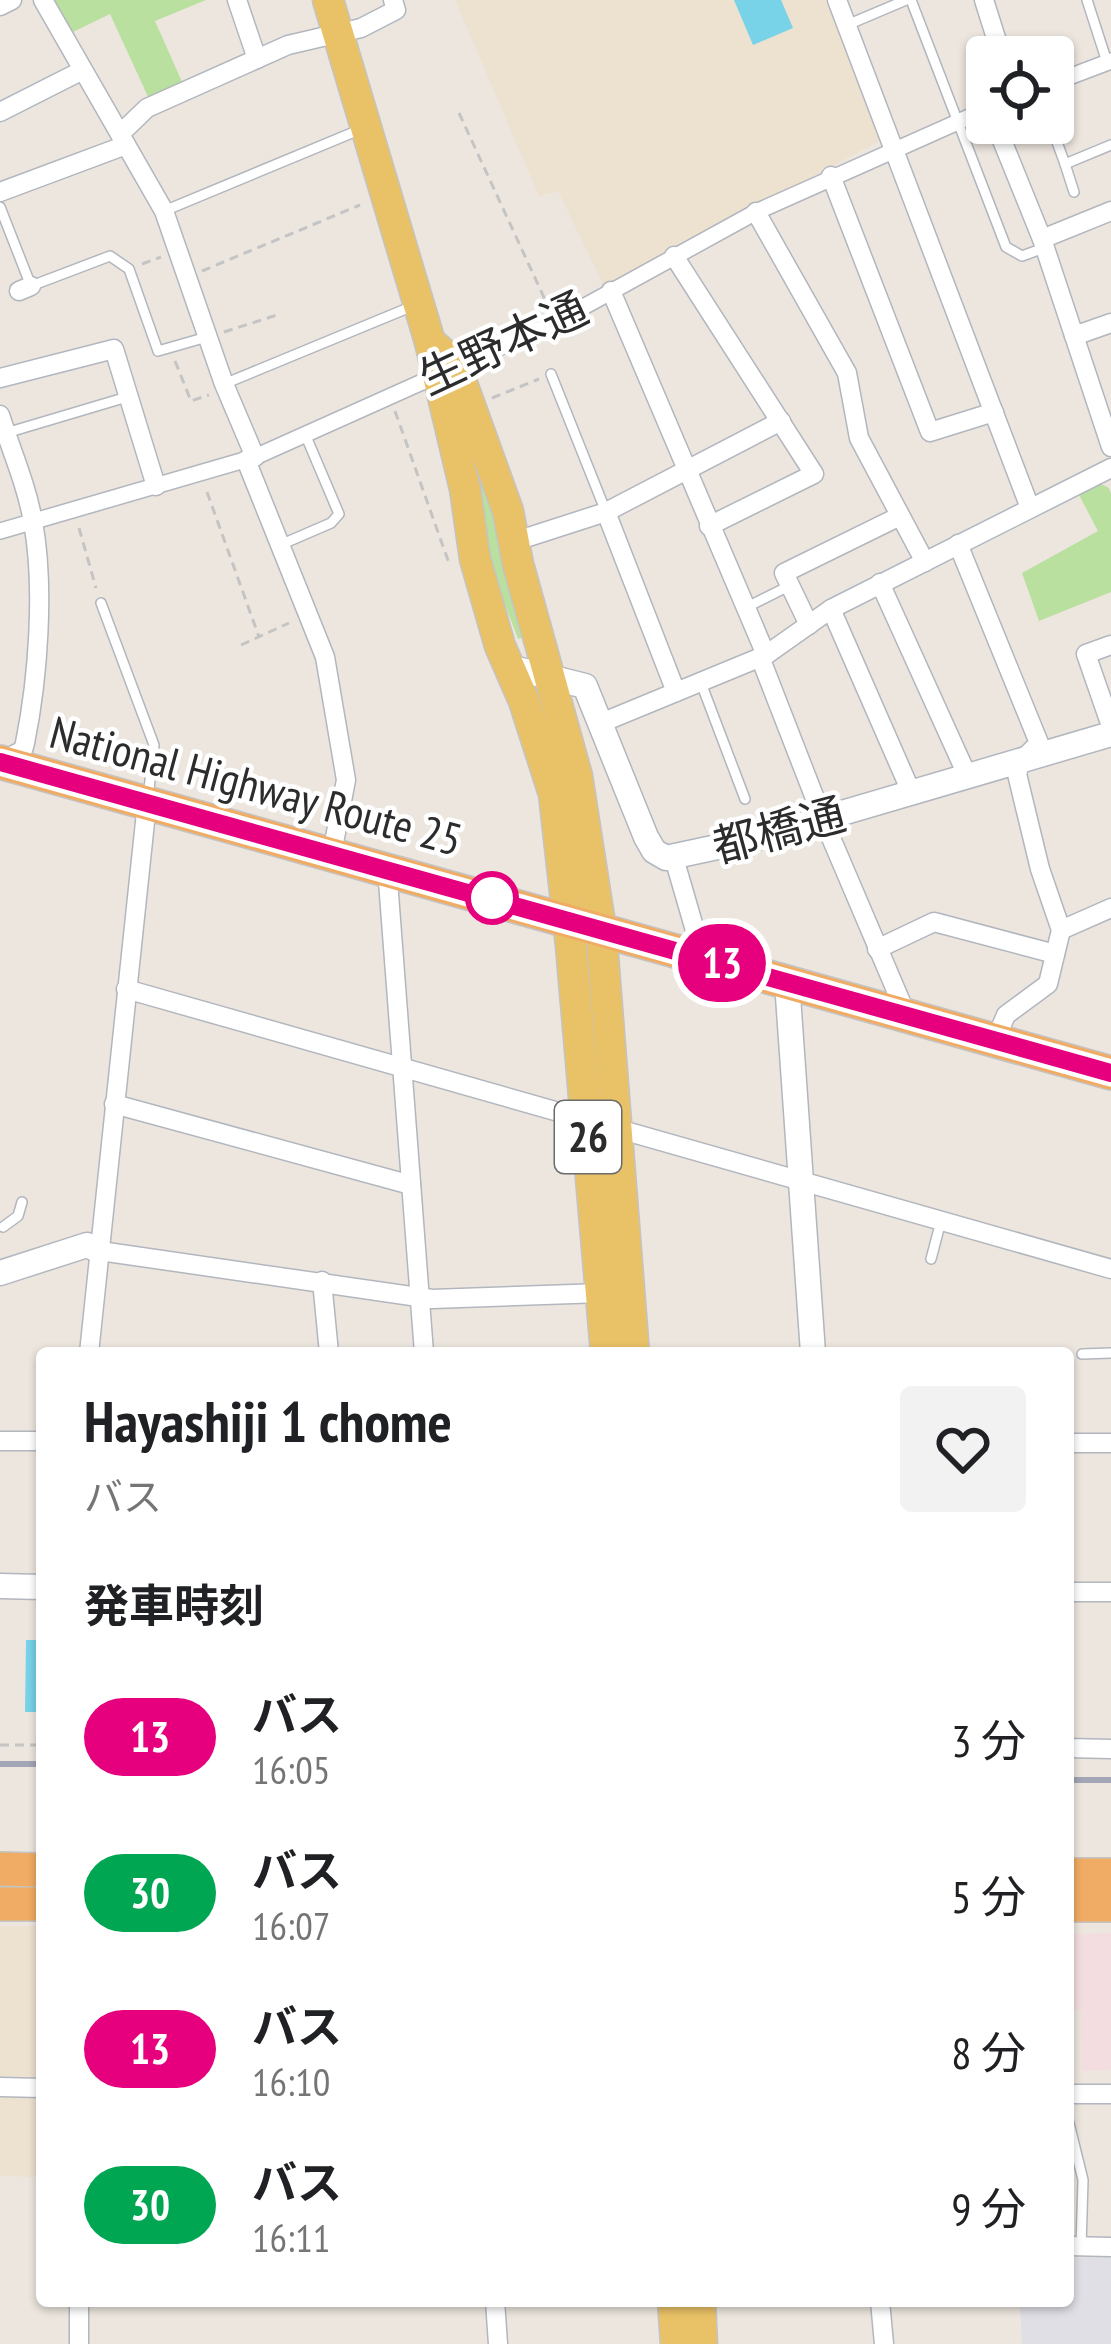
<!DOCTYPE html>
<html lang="ja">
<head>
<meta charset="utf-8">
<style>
  :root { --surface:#fff; --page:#f2f2f2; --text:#202124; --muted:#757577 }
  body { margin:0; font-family:"PT Sans Narrow","Noto Sans JP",sans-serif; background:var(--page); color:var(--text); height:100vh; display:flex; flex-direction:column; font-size:45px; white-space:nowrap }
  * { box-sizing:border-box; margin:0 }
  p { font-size:39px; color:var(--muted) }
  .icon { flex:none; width:66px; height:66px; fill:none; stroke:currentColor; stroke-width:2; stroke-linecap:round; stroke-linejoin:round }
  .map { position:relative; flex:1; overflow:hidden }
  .panel { position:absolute; left:36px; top:1347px; width:1038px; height:960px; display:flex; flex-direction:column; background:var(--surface); border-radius:12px; box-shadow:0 3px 9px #0004 }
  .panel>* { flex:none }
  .badge { padding:0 24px; border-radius:39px; font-size:42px; line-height:78px }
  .fabs { position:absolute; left:966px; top:36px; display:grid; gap:24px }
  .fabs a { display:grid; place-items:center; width:108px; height:108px; border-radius:12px; background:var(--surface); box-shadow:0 3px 9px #0004; font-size:60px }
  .map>.badge { position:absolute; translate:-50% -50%; box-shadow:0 0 0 6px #fff }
  h2 { padding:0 48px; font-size:45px; line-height:108px }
  .round { display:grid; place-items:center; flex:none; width:126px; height:126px; border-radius:12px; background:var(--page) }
  .summary { display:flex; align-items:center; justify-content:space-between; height:204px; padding:0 48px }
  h1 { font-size:57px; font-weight:700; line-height:90px }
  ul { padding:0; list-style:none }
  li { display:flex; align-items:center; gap:36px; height:156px; padding:0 48px }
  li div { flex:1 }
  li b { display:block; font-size:45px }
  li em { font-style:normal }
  li .badge { min-width:132px; font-weight:700; text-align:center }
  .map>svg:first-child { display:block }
</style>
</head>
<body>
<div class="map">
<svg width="1111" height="2344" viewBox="0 0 1111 2344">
  <rect width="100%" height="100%" fill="#ede6df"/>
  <polygon fill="#e0dfe6" points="1111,2256 1111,2344 1022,2344 1020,2301 1068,2301 1068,2258"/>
  <g fill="#ede1d0">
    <polygon points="455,0 825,0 883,139 605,288 558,191 539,196"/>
    <polygon points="0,1926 42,1926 42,2077 0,2076"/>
    <polygon points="0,2098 42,2098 42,2177 0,2176"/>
  </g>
  <polygon fill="#f3dde0" points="1111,1933 1111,2070 1082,2071 1081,2010 1068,2010 1068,1934"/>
  <g fill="#b9e09f">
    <polygon points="52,0 206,0 155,21 183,84 149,99 110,14 71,33"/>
    <polygon points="467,425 493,499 524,637 518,639 479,536"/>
    <polygon points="1099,483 1109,488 1111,494 1111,592 1039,621 1022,573 1098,531 1079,495"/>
  </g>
  <g fill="#78d2e8">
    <polygon points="734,0 781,0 793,28 753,45"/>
    <polygon points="26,1640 42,1640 42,1712 25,1712"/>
  </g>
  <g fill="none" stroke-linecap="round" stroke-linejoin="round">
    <defs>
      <g id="service">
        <polyline points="911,0 1006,247 1022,256 1044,248"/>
        <polyline points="1087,0 1107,62"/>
        <polyline points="847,25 906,0"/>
        <polyline points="1050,123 1065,164 1111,145"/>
        <polyline points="1065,164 1074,192"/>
        <polyline points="0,207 31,286 110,256 129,269 158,351 207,337"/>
        <polyline points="164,211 359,130"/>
        <polyline points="551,374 606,512"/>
        <polyline points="224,384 413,306"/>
        <polyline points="6,433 127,397"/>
        <polyline points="280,545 331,523 339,514 305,434"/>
        <polyline points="101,603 154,745 148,798"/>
        <polyline points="745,608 789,586"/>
        <polyline points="701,683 745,799"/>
        <polyline points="3,1227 18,1216 22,1202"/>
        <polyline points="931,1259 941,1221"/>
        <polyline points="1082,1354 1111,1353"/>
        <polyline points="1068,2119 1083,2180 1081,2246"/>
      </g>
      <g id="pedestrian">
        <polyline points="1053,83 1111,61"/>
        <polyline points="0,531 255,457 556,322 756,212 987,109"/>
      </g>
      <g id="minor">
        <polyline points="43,0 164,211 224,384 255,457"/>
        <polyline points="237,0 257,59"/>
        <polyline points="837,0 1030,508"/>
        <polyline points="984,0 1002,57"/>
        <polyline points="0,6 12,0"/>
        <polyline points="0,112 81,71"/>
        <polyline points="995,123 1042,239 1111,447"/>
        <polyline points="120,134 147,108 288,45 361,28 396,10 393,0"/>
        <polyline points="831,176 930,432 994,412"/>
        <polyline points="0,192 126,145"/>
        <polyline points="756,212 847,373 859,438 925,562"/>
        <polyline points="1042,239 1111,211"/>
        <polyline points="674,256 814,474 709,526"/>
        <polyline points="19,291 31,286"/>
        <polyline points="611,291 766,655"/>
        <polyline points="1074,336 1111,323"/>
        <polyline points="0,378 114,349 156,486"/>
        <path d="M0,415C11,450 27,486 33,522C45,587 38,679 25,743L23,750L4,760"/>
        <polyline points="246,460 325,657 346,780 332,853"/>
        <polyline points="606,512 676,692"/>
        <polyline points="513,542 606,512 781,421"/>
        <polyline points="958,544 1039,743 1021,761 1017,774 1040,869 1061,930 1048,984 1006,1015 995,1041"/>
        <polyline points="880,583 967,775"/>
        <polyline points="831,609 912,794"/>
        <polyline points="809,625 784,573 900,516"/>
        <polyline points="1111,645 1086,654 1111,726"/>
        <polyline points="760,657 823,819 907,1016"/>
        <polyline points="601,723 766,655 831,609 1111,468"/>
        <polyline points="674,858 703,958"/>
        <polyline points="387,868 424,1353"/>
        <polyline points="1061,930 1111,908"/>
        <polyline points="877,949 934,922 1055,954"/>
        <polyline points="126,989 1111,1269"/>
        <polyline points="114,1104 411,1185"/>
        <polyline points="100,1251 432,1299 602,1293"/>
        <polyline points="322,1281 329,1353"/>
        <polyline points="89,1353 147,803"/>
        <polyline points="0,1441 42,1441"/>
        <polyline points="1068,1443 1111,1443"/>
        <polyline points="1068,1592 1111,1592"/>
        <polyline points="1068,1748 1111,1749"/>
        <polyline points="0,2087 42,2088"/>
        <polyline points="1068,2094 1111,2094"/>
        <polyline points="1068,2246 1111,2247"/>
        <polyline points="79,2301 79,2344"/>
        <polyline points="495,2301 498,2344"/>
        <polyline points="880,2301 884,2344"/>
      </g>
      <g id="tertiary">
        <polyline points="509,667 585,686 646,837 654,851 666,858 750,840 1111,734"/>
        <polyline points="787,982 813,1353"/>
        <polyline points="0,1273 87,1245 100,1251"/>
        <polyline points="0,1586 42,1587"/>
      </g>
      <g id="primary">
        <polyline points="328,0 430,342 465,489 475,559 500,646 524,701 554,794 571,946 606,1353"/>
        <polyline points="430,342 455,364 508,511 518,564 577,776 601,930 634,1353"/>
        <polyline points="673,2301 676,2344"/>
        <polyline points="700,2301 702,2344"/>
      </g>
      <g id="trunk">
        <polyline points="0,762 1111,1073"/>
        <polyline points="0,1869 42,1870"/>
        <polyline points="1068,1875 1111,1875"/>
        <polyline points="0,1904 42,1904"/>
        <polyline points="1068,1905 1111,1905"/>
      </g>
    </defs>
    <use href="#service" stroke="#b2b6be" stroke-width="12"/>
    <use href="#pedestrian" stroke="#b2b6be" stroke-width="18"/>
    <use href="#minor" stroke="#b2b6be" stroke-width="21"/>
    <use href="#tertiary" stroke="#b2b6be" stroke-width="27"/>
    <use href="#primary" stroke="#c4c4c4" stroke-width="33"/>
    <use href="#trunk" stroke="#c4c4c4" stroke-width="36"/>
    <g stroke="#c4c4c4" stroke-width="3" stroke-dasharray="9 6" stroke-linecap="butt">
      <polyline points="459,113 547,304"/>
      <polyline points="142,264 161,257"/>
      <polyline points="202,271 360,205"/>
      <polyline points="224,332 280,314"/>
      <polyline points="175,361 191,401 209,395"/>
      <polyline points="492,398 539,379"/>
      <polyline points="395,411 450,566"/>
      <polyline points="207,492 259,637"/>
      <polyline points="79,528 96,588"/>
      <polyline points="241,645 289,623"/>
      <polyline points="0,1745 42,1745"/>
    </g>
    <use href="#service" stroke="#fff" stroke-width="9"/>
    <use href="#pedestrian" stroke="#fff" stroke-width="15"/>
    <use href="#minor" stroke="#fff" stroke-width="18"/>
    <use href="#tertiary" stroke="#fff" stroke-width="24"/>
    <use href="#primary" stroke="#e9c267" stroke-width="30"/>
    <use href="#trunk" stroke="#f0ac64" stroke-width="33"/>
    <g stroke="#a2a6b5" stroke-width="6">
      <polyline points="0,1764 42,1764"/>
      <polyline points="1068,1780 1111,1780"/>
    </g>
  </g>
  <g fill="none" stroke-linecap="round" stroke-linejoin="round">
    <defs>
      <polyline id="line" points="0,762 1111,1073"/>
    </defs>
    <use href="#line" stroke="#fff" stroke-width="27"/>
    <use href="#line" stroke="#e6007e" stroke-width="18"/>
  </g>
  <circle fill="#fff" stroke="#e6007e" stroke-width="6" cx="492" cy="898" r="24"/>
  <g text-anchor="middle" stroke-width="9" stroke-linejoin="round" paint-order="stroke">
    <rect fill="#fff" stroke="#6b6b6b" stroke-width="3" x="555" y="1101" width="66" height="72" rx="9"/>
    <g font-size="42" font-weight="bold" fill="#2c2c2c">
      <text x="588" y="1152">26</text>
    </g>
    <g font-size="45" fill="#2c2c2c" stroke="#fff">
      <text transform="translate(503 343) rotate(-25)" y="16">生野本通</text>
      <text transform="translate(256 786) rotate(15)" y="16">National Highway Route 25</text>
      <text transform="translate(779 830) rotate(-15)" y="16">都橋通</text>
    </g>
  </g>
</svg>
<div class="fabs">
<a><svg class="icon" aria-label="locate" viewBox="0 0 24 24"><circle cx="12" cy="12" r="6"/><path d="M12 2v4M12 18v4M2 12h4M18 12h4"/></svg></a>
</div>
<b class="badge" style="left:722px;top:963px;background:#e6007e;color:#fff">13</b>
<section class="panel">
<div class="summary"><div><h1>Hayashiji 1 chome</h1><p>バス</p></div><a class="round"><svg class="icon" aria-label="heart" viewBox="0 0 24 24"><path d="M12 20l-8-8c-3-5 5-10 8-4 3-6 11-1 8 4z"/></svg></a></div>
<h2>発車時刻</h2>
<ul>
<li><span class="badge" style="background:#e6007e;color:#fff">13</span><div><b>バス</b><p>16:05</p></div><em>3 分</em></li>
<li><span class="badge" style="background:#00a651;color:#fff">30</span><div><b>バス</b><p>16:07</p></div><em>5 分</em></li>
<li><span class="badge" style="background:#e6007e;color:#fff">13</span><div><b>バス</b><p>16:10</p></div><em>8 分</em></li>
<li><span class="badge" style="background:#00a651;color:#fff">30</span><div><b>バス</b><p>16:11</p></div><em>9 分</em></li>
</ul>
</section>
</div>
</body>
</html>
